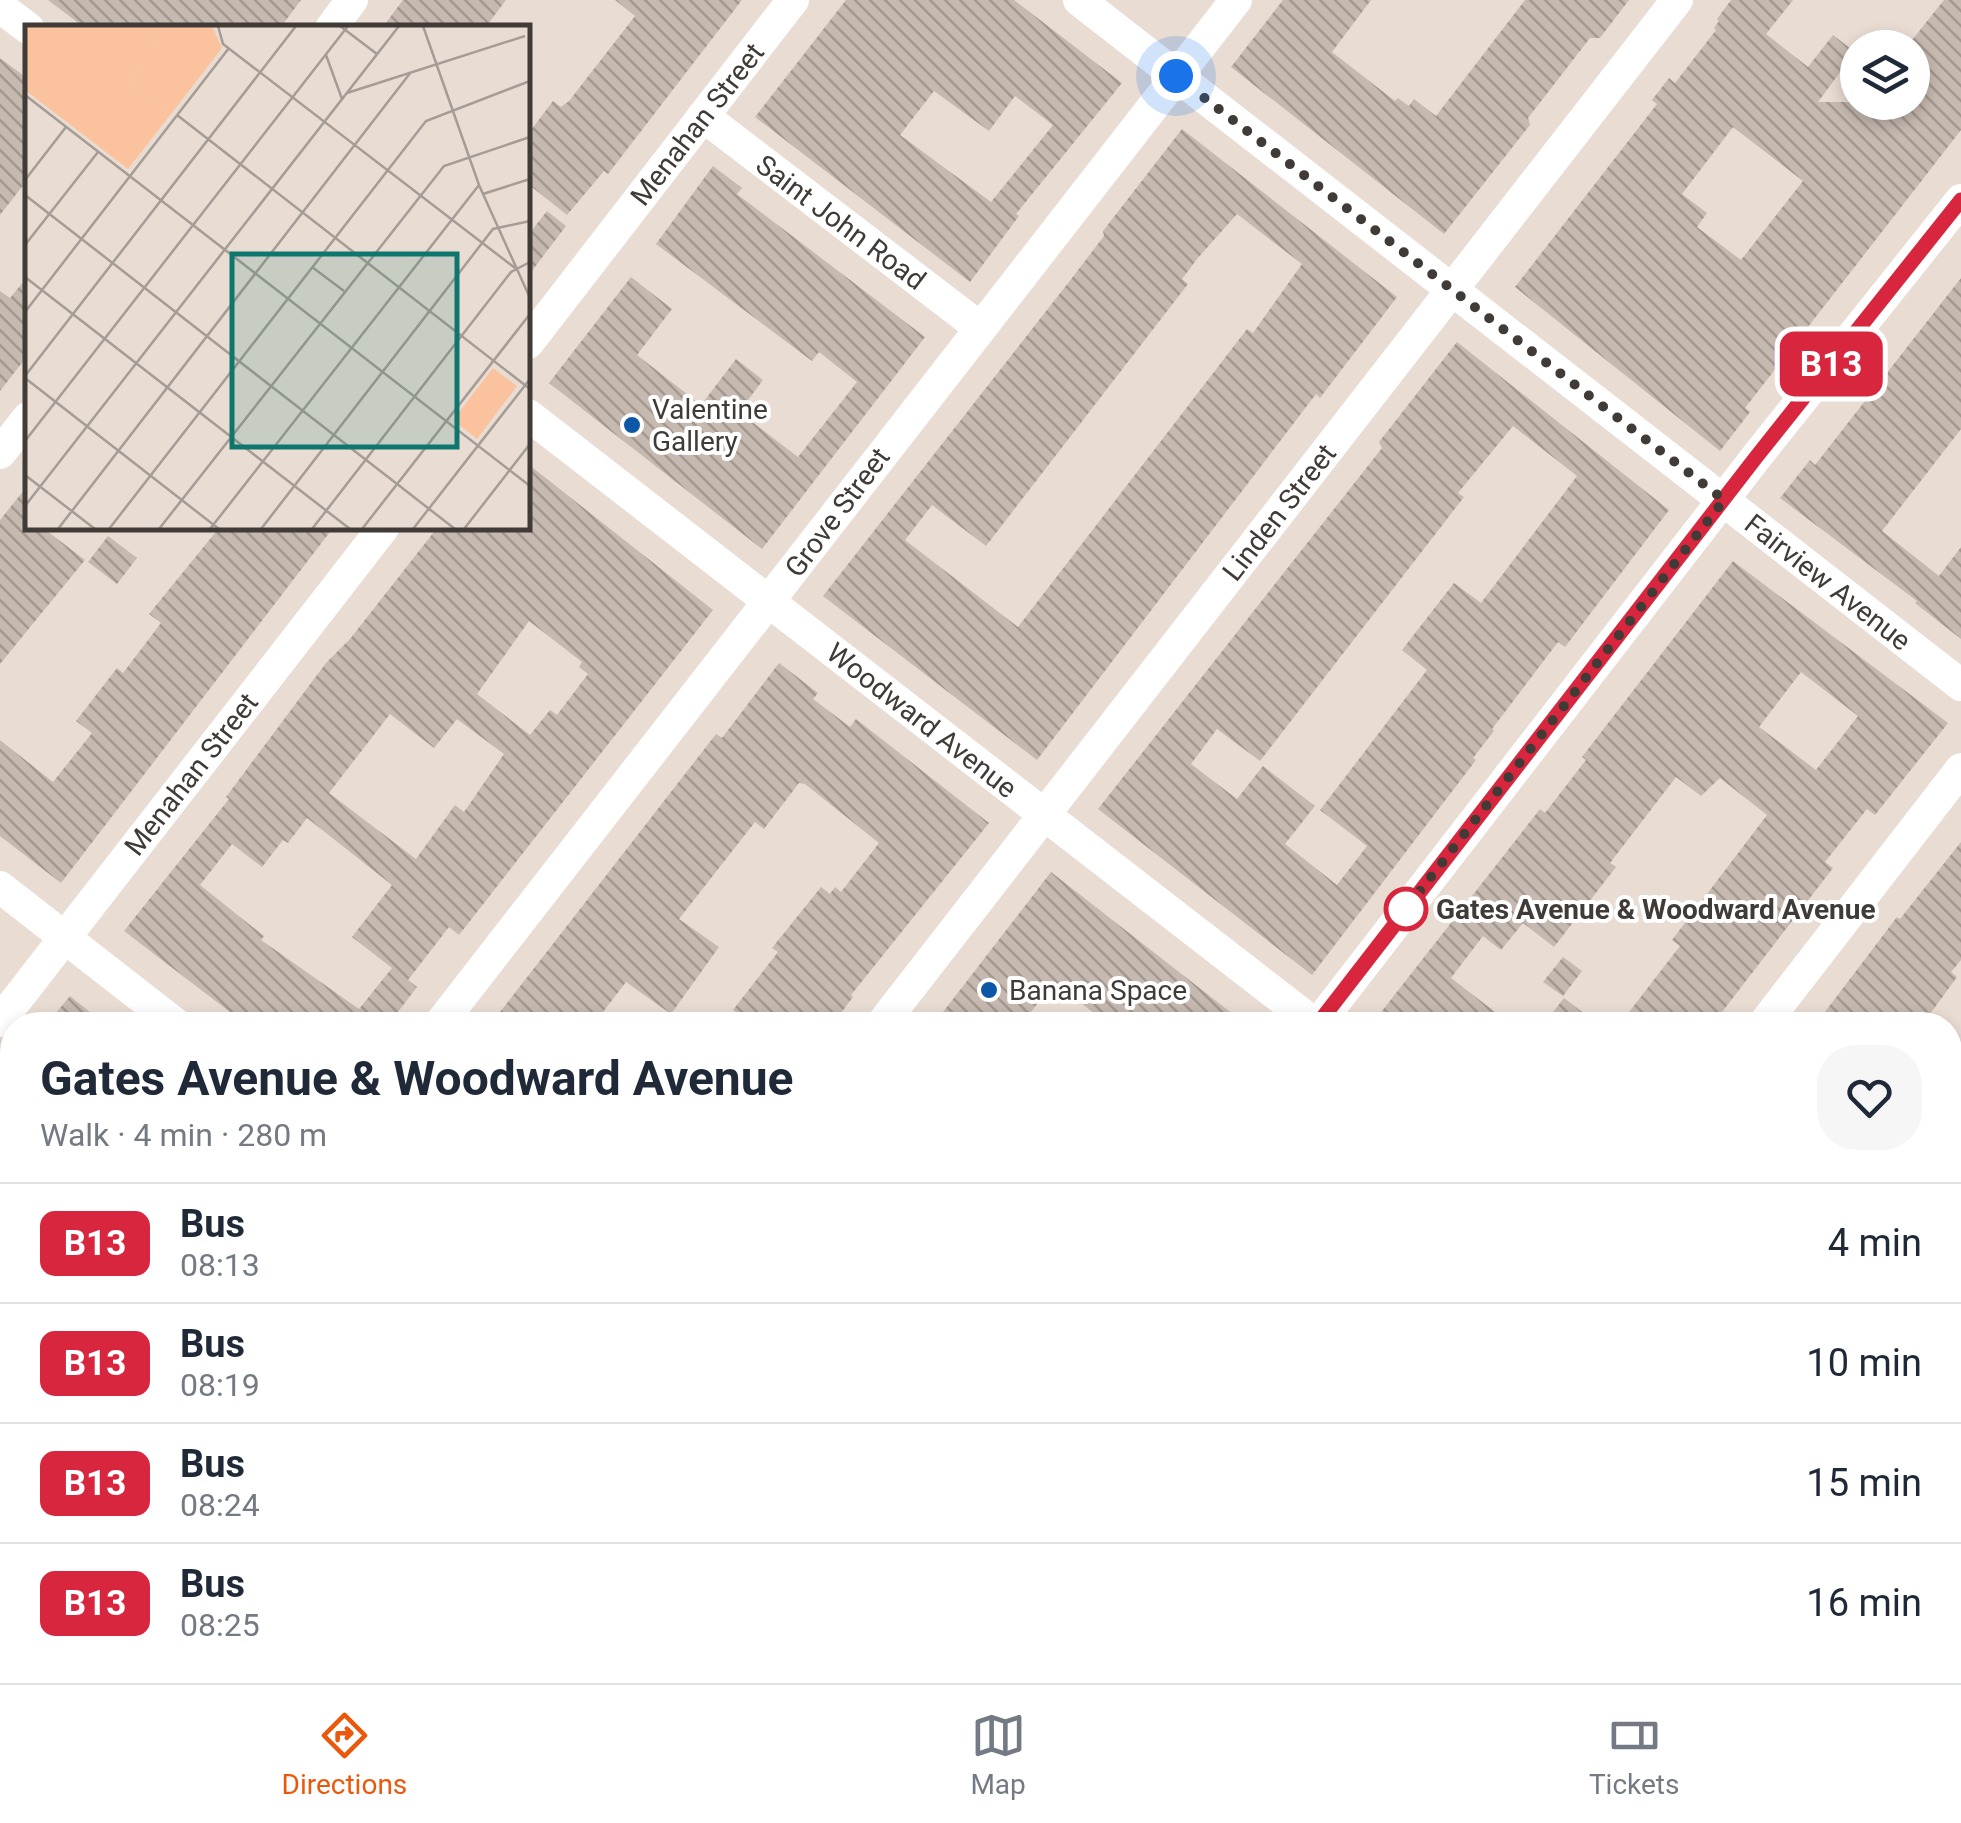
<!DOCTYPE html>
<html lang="en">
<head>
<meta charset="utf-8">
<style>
  :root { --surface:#fff; --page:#f6f6f7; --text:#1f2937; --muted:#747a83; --line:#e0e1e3; --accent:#ea580c }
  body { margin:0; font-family:Roboto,sans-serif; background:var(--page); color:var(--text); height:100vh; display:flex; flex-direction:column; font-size:38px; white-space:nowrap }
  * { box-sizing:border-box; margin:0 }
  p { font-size:32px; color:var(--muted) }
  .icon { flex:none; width:55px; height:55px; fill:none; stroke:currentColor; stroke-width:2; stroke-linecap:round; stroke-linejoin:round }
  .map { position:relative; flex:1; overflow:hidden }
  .sheet { position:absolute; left:0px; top:1012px; width:1962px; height:672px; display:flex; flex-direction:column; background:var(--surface); border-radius:40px 40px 0 0; box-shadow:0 5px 15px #0003 }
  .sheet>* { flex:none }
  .badge { padding:0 20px; border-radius:15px; font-size:35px; line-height:65px }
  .fabs { position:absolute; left:1840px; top:30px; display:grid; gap:20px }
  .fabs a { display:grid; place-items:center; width:90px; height:90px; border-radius:50%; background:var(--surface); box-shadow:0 5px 15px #0003; font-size:50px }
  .you { position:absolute; width:50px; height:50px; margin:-25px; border:8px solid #fff; border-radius:50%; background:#1a73e8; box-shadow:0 0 0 15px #1a73e833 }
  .map>.badge { position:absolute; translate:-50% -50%; box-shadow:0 0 0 5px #fff }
  .round { display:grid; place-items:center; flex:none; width:105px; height:105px; border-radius:40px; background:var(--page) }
  .headline { display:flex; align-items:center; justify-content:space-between; height:170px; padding:0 40px }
  h1 { font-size:48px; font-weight:700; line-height:75px }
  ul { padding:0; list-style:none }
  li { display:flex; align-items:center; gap:30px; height:120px; padding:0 40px; border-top:2px solid var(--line) }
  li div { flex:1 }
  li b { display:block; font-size:38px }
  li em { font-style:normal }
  li .badge { min-width:110px; font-weight:700; text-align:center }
  .tabs { display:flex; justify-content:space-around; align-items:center; height:140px; border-top:2px solid var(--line); background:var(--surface); font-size:28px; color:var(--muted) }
  .tabs a { display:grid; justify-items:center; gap:5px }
  .tabs .selected { color:var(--accent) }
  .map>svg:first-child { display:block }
</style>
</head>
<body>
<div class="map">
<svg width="1961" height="1683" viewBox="0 0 1961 1683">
  <defs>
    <pattern id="park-tufts" width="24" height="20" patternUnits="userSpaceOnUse" patternTransform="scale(2.5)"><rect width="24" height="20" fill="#fac39d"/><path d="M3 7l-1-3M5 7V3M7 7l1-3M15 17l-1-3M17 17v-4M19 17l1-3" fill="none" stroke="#d7a888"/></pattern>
    <pattern id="building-back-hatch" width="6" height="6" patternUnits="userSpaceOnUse" patternTransform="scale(2.5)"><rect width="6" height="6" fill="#c6b9b0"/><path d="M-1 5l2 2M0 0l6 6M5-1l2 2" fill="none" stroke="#a29890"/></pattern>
  </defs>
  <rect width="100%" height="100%" fill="#e9dcd3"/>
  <polygon fill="url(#park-tufts)" points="1961,1408 1961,1475 1950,1466 1950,1422"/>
  <g fill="url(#building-back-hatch)" fill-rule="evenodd">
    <polygon points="48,0 301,0 280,28 85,28"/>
    <polygon points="403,0 506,0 485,28 382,28"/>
    <polygon points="615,0 742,0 608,174 604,171 567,215 528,184 528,134 553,101 561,107 569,101 635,16"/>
    <path d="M846,0H1014L1122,83L1016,214L1019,216L970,282L755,117ZM934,91L989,131L1015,96L1053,125L991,202L900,135Z"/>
    <polygon points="1283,0 1371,0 1332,52 1395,101 1398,98 1409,106 1414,99 1436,116 1525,0 1629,0 1600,38 1590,38 1528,118 1530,125 1444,234 1231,67"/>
    <path d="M1731,0H1793L1766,34L1808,67L1833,35L1855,52L1818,102H1912V40L1944,0H1961V130L1745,408L1750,412L1720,451L1515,287L1657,104L1652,100L1669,78L1675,83L1716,30L1714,28L1719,21L1717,19ZM1733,127L1803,181L1741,260L1697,227L1707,213L1682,194Z"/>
    <polygon points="0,58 28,79 28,179 0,215"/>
    <path d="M1182,129L1397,297L1320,398L1316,394L1037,760L823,596L1072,278L1104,236L1103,231ZM1237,214L1302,264L1253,333L1247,329L1018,627L905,540L932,505L986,546L1188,284L1182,279L1197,259Z"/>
    <polygon points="713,166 742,188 737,194 925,337 762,549 549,383 631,277 672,309 637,355 701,405 736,359 763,380 739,412 798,457 857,382 819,352 812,361 656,244"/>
    <polygon points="547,211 566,226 528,276 528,235"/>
    <polygon points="28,276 28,355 0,391 0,291 10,298"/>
    <polygon points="1961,278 1961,429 1882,531 1939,576 1961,547 1961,639 1915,603 1917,601 1780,498 1810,460 1815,465"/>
    <path d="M1457,342L1669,510L1565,647L1558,642L1492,729L1494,731L1473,758L1476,760L1312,975L1098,809L1382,448L1379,442ZM1513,426L1577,476L1481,603L1454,583L1402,650L1427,670L1320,810L1367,846L1337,885L1285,844L1315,806L1263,766L1237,799L1191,764L1217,729L1260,761L1464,497L1458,493Z"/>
    <path d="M528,464L713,610L459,935L449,927L408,980L396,971L417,987L388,1025H247L124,931L229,799L226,797L326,663L350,639L437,528H528ZM529,621L582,662L579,667L588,674L557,715L550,710L530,735L477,694ZM390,714L434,748L457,719L504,754L464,812L455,805L416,859L329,793ZM307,818L392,885L352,937L392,968L359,1009L261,940L264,936L200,885L232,844L262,867L283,840L288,843Z"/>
    <polygon points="28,485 28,528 43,528 85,560 0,664 0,520"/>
    <polygon points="219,528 333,528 61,883 0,836 0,740 53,782 92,733 76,721 117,668 123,673 161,623 149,614"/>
    <polygon points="108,536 137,558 117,584 88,562"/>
    <path d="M1733,561L1948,723L1875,815L1867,809L1825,862L1833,868L1712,1025H1619L1680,946L1672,940L1767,815L1720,778L1701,796L1676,777L1610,863L1616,867L1554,947L1523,923L1501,950L1483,936L1451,978L1512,1025H1371L1540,809L1545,813L1586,760L1582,757ZM1801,672L1858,716L1816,770L1759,727Z"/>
    <polygon points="779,663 818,693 813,699 850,727 856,719 989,823 851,995 853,997 832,1025 752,1025 733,1010 778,952 772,948 821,887 830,894 835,887 841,892 879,843 805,784 799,783 764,829 755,822 679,919 719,947 671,1014 626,982 593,1025 490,1025 716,734 722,738"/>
    <polygon points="1961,842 1961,960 1951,972 1957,977 1922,1025 1815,1025 1897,917 1900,919"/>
    <polygon points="1051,872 1211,997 1247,1025 1109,1025 1054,982 1021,1025 933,1025"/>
    <polygon points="1563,957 1582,971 1563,996 1543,982"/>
    <polygon points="70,996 106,1025 46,1025"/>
    <polygon points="1564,998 1599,1025 1543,1025"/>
  </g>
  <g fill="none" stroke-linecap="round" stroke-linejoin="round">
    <g stroke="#fff" stroke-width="32">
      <polyline points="1079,0 1961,685"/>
      <polyline points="0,7 28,28"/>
      <polyline points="331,28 352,0"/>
      <polyline points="703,116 979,327"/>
      <polyline points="528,343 793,0"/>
      <polyline points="528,415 1316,1025"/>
      <polyline points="0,453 28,418"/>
      <polyline points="0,887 177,1025"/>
      <polyline points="0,1021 383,528"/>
      <polyline points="439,1025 1236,0"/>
      <polyline points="881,1025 1677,0"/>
      <polyline points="1317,1025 1757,456 1961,200"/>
      <polyline points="1763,1025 1961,769"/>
      <polyline points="1950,1355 1961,1341"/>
      <polyline points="1950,1516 1961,1525"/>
      <polyline points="0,1589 12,1573"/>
      <polyline points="97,1672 111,1683"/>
      <polyline points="1010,1672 1023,1683"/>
      <polyline points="368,1683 377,1672"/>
      <polyline points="810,1683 818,1672"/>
      <polyline points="1254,1683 1262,1672"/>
      <polyline points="1695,1683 1703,1672"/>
    </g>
    <defs>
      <g id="rail">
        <polyline points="1950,1624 1961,1621"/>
        <polyline points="1950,1642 1961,1639"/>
        <polyline points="1766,1683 1799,1672"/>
        <polyline points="1824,1683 1857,1672"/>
      </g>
    </defs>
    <use href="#rail" stroke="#56504b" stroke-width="11"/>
    <use href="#rail" stroke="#fff" stroke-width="8" stroke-dasharray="22" stroke-linecap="butt"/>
  </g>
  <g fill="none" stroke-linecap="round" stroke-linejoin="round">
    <defs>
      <polyline id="line" points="1317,1025 1757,456 1961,200"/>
    </defs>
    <use href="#line" stroke="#fff" stroke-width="22"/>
    <use href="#line" stroke="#d7263d" stroke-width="15"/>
    <polyline stroke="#403b37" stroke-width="10" stroke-dasharray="0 18" points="1176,76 1724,500 1406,909"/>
  </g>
  <g fill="#0d57a6" stroke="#fff" stroke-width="4">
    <circle cx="632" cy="425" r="10"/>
    <circle cx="989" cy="990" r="10"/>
  </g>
  <circle fill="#fff" stroke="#d7263d" stroke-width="5" cx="1406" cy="909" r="20"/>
  <g text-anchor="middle" stroke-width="8" stroke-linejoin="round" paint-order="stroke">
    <g font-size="28" fill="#403b37" stroke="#fff">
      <text transform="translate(697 124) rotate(-52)" y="10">Menahan Street</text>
      <text transform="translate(841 222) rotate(37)" y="10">Saint John Road</text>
      <text transform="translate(837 512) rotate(-53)" y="10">Grove Street</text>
      <text transform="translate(1279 512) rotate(-52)" y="10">Linden Street</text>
      <text transform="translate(1828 582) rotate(38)" y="10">Fairview Avenue</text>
      <text transform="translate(922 720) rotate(38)" y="10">Woodward Avenue</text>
      <text transform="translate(191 774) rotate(-52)" y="10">Menahan Street</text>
    </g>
    <g font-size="28" fill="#403b37" stroke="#fff" text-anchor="start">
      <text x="652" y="419">Valentine<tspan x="652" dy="32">Gallery</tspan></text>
      <text x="1009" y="1000">Banana Space</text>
    </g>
    <g font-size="28" font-weight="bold" fill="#403b37" stroke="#fff" text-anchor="start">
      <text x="1436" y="919">Gates Avenue &amp; Woodward Avenue</text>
    </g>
  </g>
  <g transform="translate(25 25)">
    <rect width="505" height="505" fill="#e9dcd3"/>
    <path d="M0,1H144L104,57L146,89L103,144L0,65Z" fill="#fac39d"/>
    <path d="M144,1H187L197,23L146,89L104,57ZM468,343L492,361L452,414L428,395Z" fill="#fac39d"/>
    <path fill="none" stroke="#a59c95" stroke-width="2.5" d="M193,1L198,19L490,243M315,1L352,29M398,1L454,160L505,273M301,30L317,74M322,68L500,11M0,70L505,461M152,90L505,364M0,155L41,102M458,169L505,154M0,170L430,504M0,220L73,127M287,242L319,266M0,252L325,504M0,287L204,23M0,351L271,1M0,353L194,504M0,416L323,1M0,450L70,504M0,481L374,1M33,504L386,47M84,504L401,96L505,56M134,504L419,141L505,112M185,504L454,160M236,504L468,204L505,196M287,504L486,247L505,237M337,504L505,289M388,504L505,354M439,504L505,419"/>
    <path fill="#0f766e" fill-opacity="0.15" stroke="#0f766e" stroke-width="5" d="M207,229H432V422H207Z"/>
    <rect width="505" height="505" fill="none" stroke="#403b37" stroke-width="5"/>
  </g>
</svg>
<div class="fabs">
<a><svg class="icon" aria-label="layers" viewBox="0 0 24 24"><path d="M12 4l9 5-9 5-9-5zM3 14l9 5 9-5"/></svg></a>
</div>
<div class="you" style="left:1176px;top:76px"></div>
<b class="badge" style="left:1831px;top:364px;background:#d7263d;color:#fff">B13</b>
<section class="sheet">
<div class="headline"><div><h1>Gates Avenue &amp; Woodward Avenue</h1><p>Walk · 4 min · 280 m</p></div><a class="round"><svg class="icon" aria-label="heart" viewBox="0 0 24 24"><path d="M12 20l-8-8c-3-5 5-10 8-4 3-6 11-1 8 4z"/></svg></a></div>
<ul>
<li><span class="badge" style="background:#d7263d;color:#fff">B13</span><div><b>Bus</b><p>08:13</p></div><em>4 min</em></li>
<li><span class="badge" style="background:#d7263d;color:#fff">B13</span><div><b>Bus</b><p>08:19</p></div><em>10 min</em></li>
<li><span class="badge" style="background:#d7263d;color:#fff">B13</span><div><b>Bus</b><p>08:24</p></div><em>15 min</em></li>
<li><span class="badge" style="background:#d7263d;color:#fff">B13</span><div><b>Bus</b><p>08:25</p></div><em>16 min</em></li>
</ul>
</section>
</div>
<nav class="tabs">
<a class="selected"><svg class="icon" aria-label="directions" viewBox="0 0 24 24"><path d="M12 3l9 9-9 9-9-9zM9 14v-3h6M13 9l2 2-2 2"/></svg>Directions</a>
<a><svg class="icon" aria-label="map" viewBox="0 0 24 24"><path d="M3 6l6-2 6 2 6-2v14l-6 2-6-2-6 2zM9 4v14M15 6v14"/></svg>Map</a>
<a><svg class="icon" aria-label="tickets" viewBox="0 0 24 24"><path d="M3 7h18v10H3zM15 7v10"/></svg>Tickets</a>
</nav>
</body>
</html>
